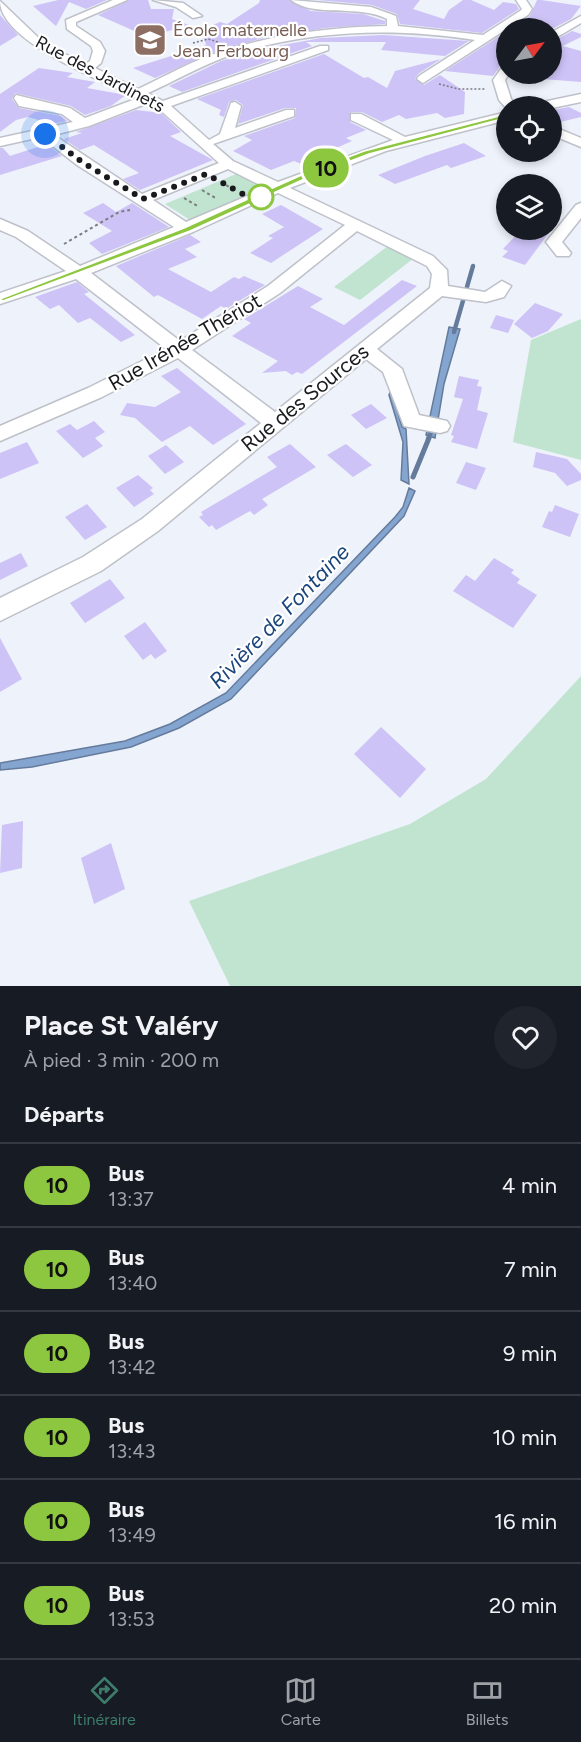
<!DOCTYPE html>
<html lang="fr">
<head>
<meta charset="utf-8">
<style>
  :root { --surface:#171b24; --page:#20242c; --text:#f1f3f6; --muted:#9ea1a6; --line:#363941; --accent:#3d7c6a }
  body { margin:0; font-family:Figtree,sans-serif; background:var(--page); color:var(--text); height:100vh; display:flex; flex-direction:column; font-size:22px; white-space:nowrap }
  * { box-sizing:border-box; margin:0 }
  p { font-size:20px; color:var(--muted) }
  .icon { flex:none; width:33px; height:33px; fill:none; stroke:currentColor; stroke-width:2; stroke-linecap:round; stroke-linejoin:round }
  .map { position:relative; height:986px; overflow:hidden }
  .drawer { display:flex; flex-direction:column; background:var(--surface); flex:1 }
  .drawer>* { flex:none }
  .badge { padding:0 12px; border-radius:20px; font-size:21px; line-height:39px }
  .needle { width:39px; rotate:58deg }
  .fabs { position:absolute; left:496px; top:18px; display:grid; gap:12px }
  .fabs a { display:grid; place-items:center; width:66px; height:66px; border-radius:50%; background:var(--surface); box-shadow:0 3px 9px #0003; font-size:30px }
  .you { position:absolute; width:30px; height:30px; margin:-15px; border:4px solid #fff; border-radius:50%; background:#1a73e8; box-shadow:0 0 0 9px #1a73e833 }
  .map>.badge { position:absolute; translate:-50% -50%; box-shadow:0 0 0 3px #fff }
  h2 { padding:0 24px; font-size:22px; line-height:54px }
  .round { display:grid; place-items:center; flex:none; width:63px; height:63px; border-radius:32px; background:var(--page) }
  .head { display:flex; align-items:center; justify-content:space-between; height:102px; padding:0 24px }
  h1 { font-size:28px; font-weight:700; line-height:45px }
  ul { padding:0; list-style:none }
  li { display:flex; align-items:center; gap:18px; height:84px; padding:0 24px; border-top:2px solid var(--line) }
  li div { flex:1 }
  li b { display:block; font-size:22px }
  li em { font-style:normal }
  li .badge { min-width:66px; font-weight:700; text-align:center }
  .dock { display:flex; justify-content:space-around; align-items:center; height:84px; border-top:2px solid var(--line); background:var(--surface); font-size:16px; color:var(--muted) }
  .dock a { display:grid; justify-items:center; gap:3px }
  .dock .selected { color:var(--accent) }
  .map>svg:first-child { display:block }
</style>
</head>
<body>
<div class="map">
<svg width="581" height="986" viewBox="0 0 581 986">
  <rect width="100%" height="100%" fill="#eef2fa"/>
  <g fill="#c0e4cf">
    <polygon points="236,174 262,188 260,192 199,219 190,220 165,204"/>
    <polygon points="388,246 414,258 360,300 334,287"/>
    <polygon points="581,319 581,460 513,442 531,340"/>
    <polygon points="581,676 581,986 230,986 189,901 410,824 486,779"/>
  </g>
  <g fill="#85a5d1" stroke="#657b9b" stroke-width="1.5">
    <polygon points="449,327 460,329 444,384 435,438 426,435"/>
    <polygon points="391,390 402,427 406,429 409,484 401,480 403,442 389,395"/>
    <polygon points="409,488 415,491 404,516 231,699 179,728 131,747 32,767 0,770 0,763 125,741 170,724 226,693 395,517 403,507"/>
  </g>
  <g fill="none" stroke-linecap="round" stroke-linejoin="round">
    <g stroke="#657b9b" stroke-width="4.5">
      <polyline points="454,332 473,266"/>
      <polyline points="428,439 431,432"/>
    </g>
    <polyline stroke="#657b9b" stroke-width="5" points="413,477 429,438"/>
  </g>
  <g fill="#cec3f7">
    <polygon points="58,0 107,0 86,9 69,2 56,26 33,6"/>
    <polygon points="129,0 148,0 151,9 174,9 172,19 189,25 148,37 98,15"/>
    <polygon points="260,0 289,0 311,11 363,14 385,21 385,24 325,28 263,38 211,53 155,78 133,68 206,45 202,30 220,22 227,24 259,3"/>
    <polygon points="317,0 420,0 413,9 444,19 449,10 463,0 471,0 494,10 503,2 516,4 519,9 482,33 400,24 397,14 372,5"/>
    <polygon points="537,0 541,0 581,6 571,19 552,29 511,28 530,16"/>
    <polygon points="0,15 18,35 0,46"/>
    <polygon points="507,31 507,63 501,65 493,76 445,71"/>
    <polygon points="572,31 581,34 581,37 563,46 581,51 581,82 530,78 538,74 552,74 552,42"/>
    <polygon points="383,35 469,41 445,56 381,50 386,42 306,42 312,46 182,92 169,86 221,61 261,49 321,38"/>
    <polygon points="324,54 364,78 368,77 387,88 395,71 441,59 418,74 415,79 424,85 440,75 465,92 464,114 445,118 437,113 406,119 399,115 382,122 362,112 351,112 350,122 366,130 346,138 352,141 301,164 294,161 271,170 233,151 252,140 244,136 295,118 296,108 285,108 238,124 243,105 236,100 229,102 224,117 219,115 221,110 197,99"/>
    <polygon points="39,68 73,73 67,77 95,82 87,88 126,95 111,106 85,115 71,106 15,93 12,99 19,108 61,116 68,121 52,124 28,117 16,120 0,132 0,94"/>
    <polygon points="569,107 581,113 581,117 552,124 552,110"/>
    <polygon points="136,110 161,113 181,132 170,136 213,160 140,190 123,179 139,173 94,145 80,150 64,139 82,133 76,132"/>
    <polygon points="464,143 486,156 451,168 447,165 395,184 378,175 425,156"/>
    <polygon points="47,144 62,156 0,175 0,148 3,148 10,156"/>
    <polygon points="103,203 116,212 132,203 169,227 102,254 89,243 112,231 83,213"/>
    <polygon points="281,205 323,229 271,263 250,253 273,238 268,236 284,227 262,214"/>
    <polygon points="521,230 551,230 525,265 502,257 508,251 503,249"/>
    <polygon points="190,235 201,242 185,249 197,257 168,269 211,292 234,277 239,279 244,276 265,285 226,309 221,306 202,319 158,295 154,297 116,266"/>
    <polygon points="402,280 417,286 302,374 297,372 292,375 286,371 262,373 278,361 232,336 251,323 244,319 298,286 323,299 310,307 344,325"/>
    <polygon points="77,282 89,292 84,294 135,335 121,342 90,318 78,323 59,305 50,309 35,297"/>
    <polygon points="535,303 563,314 548,331 532,338 514,324"/>
    <polygon points="496,315 514,320 508,333 490,328"/>
    <polygon points="177,368 210,395 246,424 213,445 190,426 162,442 135,418 120,415 127,403 155,407 181,392 161,376"/>
    <polygon points="459,376 479,380 477,386 482,387 477,410 488,413 477,449 451,442 454,436 451,435 463,399 454,397"/>
    <polygon points="371,404 387,418 366,429 351,415"/>
    <polygon points="94,421 105,432 95,438 103,446 83,458 56,431 70,424 77,430"/>
    <polygon points="27,442 39,463 0,479 0,453"/>
    <polygon points="290,444 316,467 262,499 268,505 254,515 250,511 216,530 212,525 209,527 199,517 203,515 201,512 277,467 267,457"/>
    <polygon points="346,444 372,465 353,477 327,455"/>
    <polygon points="166,445 184,462 165,474 148,456"/>
    <polygon points="536,452 567,459 581,474 581,480 567,486 555,473 533,467"/>
    <polygon points="466,462 486,468 476,490 456,483"/>
    <polygon points="138,475 153,488 150,490 154,494 134,507 116,488"/>
    <polygon points="87,504 107,527 85,540 65,517"/>
    <polygon points="555,505 579,514 570,537 542,527 549,511 552,512"/>
    <polygon points="21,553 28,566 0,580 0,563"/>
    <polygon points="494,558 514,570 511,573 520,579 517,583 537,595 513,628 453,591 466,575 475,581"/>
    <polygon points="110,579 125,598 85,623 70,603"/>
    <polygon points="145,622 167,651 155,659 151,654 143,660 124,636"/>
    <polygon points="0,638 22,679 0,692"/>
    <polygon points="381,727 426,769 400,798 354,754"/>
    <polygon points="23,821 22,868 0,873 2,825"/>
    <polygon points="111,843 125,889 94,904 81,858"/>
  </g>
  <g fill="none" stroke-linecap="round" stroke-linejoin="round">
    <defs>
      <g id="minor">
        <path d="M113,0H127L76,22V26L100,42L105,51L101,63L95,68L138,89C166,76 193,60 223,51C276,34 332,27 387,26V19C359,4 314,18 291,0L371,7L396,16L398,26L483,35L520,11L522,9L516,0H526L532,9L528,15L423,83L417,79L419,76L475,40C394,27 309,30 231,55C202,65 175,81 148,93L163,101L320,46H328V50L171,106L209,140L220,134L231,103L235,102L241,106L235,128L286,110H294V116L213,144L233,161L278,182L393,140L351,120V114H361L405,137L507,112V120L386,151L290,188L433,256L447,270L448,286L485,292L502,281L511,286L504,297L486,302L442,296L377,349L402,369L419,415L447,421L450,426L447,431L440,433L404,426L383,372L366,359L158,531L101,571L0,621V598L83,557L142,519L261,423L178,358L102,397L0,441V426L88,388L166,349L76,279L0,304V293L66,271L16,237L0,230V219L28,231L80,266L174,227L77,165L41,137L0,146V138L73,122L62,114L19,106L14,98L16,95L70,108L85,118L138,98C105,82 0,42 0,1L46,45L86,64L90,61L93,51L91,46L67,29L66,20ZM148,103L158,108L219,163L142,194L54,135L89,126ZM228,169L266,188L186,222L153,200ZM278,193L345,225L268,286L180,341L91,273L193,232ZM357,231L427,266L432,274L430,288L275,412L192,350L280,293Z"/>
        <polygon points="153,0 183,3 202,16 193,18 176,7"/>
        <polygon points="581,16 581,23 552,40 552,32"/>
        <polygon points="507,65 507,74 509,74 505,80 511,99 517,106 507,106 507,109 499,100 493,80 503,66"/>
        <polygon points="581,94 581,102 552,108 536,106 538,103"/>
        <polygon points="552,126 581,138 581,147 552,135"/>
        <polygon points="581,203 581,218 562,242 571,253 569,256 557,256 546,242 576,205"/>
      </g>
    </defs>
    <use href="#minor" stroke="#bec1c9" stroke-width="3"/>
    <g stroke="#7a7c81" stroke-width="1.5" stroke-dasharray="2 2" stroke-linecap="butt">
      <polyline points="193,43 208,39 218,42"/>
      <polyline points="439,84 458,89 486,89"/>
    </g>
    <g stroke="#7a7c81" stroke-width="2" stroke-dasharray="3 3" stroke-linecap="butt">
      <polyline points="221,182 236,191"/>
      <polyline points="202,190 217,199"/>
      <polyline points="184,198 199,207"/>
      <polyline points="64,244 119,212 130,210"/>
    </g>
    <use href="#minor" fill="#fff" fill-rule="evenodd"/>
  </g>
  <polygon fill="#8dc63f" stroke="#fff" stroke-width="1.5" points="507,114 509,117 369,154 311,176 190,231 3,301 0,299 184,228 306,173 364,151"/>
  <g fill="none" stroke-linecap="round" stroke-linejoin="round">
    <polyline stroke="#191a1d" stroke-width="6" stroke-dasharray="0 10.8" points="45,134 82,162 143,199 206,174 254,200 261,197"/>
  </g>
  <defs>
    <symbol id="school-square" viewBox="-11 -11 22 22"><rect x="-9" y="-9" width="18" height="18" rx="4" fill="#8d6e63" stroke="#fff"/><path d="M0-5L7-2L0 1L-7-2ZM-4 1L0 2.5L4 1V4Q0 6-4 4Z" fill="#fff"/></symbol>
  </defs>
  <g fill-rule="evenodd">
    <use href="#school-square" x="131" y="21" width="38" height="38"/>
  </g>
  <circle fill="#fff" stroke="#8dc63f" stroke-width="3" cx="261" cy="197" r="12"/>
  <g text-anchor="middle" stroke-width="4.5" stroke-linejoin="round" paint-order="stroke">
    <g font-size="18" fill="#785e54" stroke="#fff" text-anchor="start">
      <text x="173" y="36">École maternelle<tspan x="173" dy="21">Jean Ferbourg</tspan></text>
    </g>
    <g font-size="18" fill="#191a1d" stroke="#fff">
      <text transform="translate(100 74) rotate(28)" y="6">Rue des Jardinets</text>
    </g>
    <g font-size="21" fill="#191a1d" stroke="#fff">
      <text transform="translate(185 342) rotate(-30)" y="7">Rue Irénée Thériot</text>
      <text transform="translate(305 398) rotate(-39)" y="7">Rue des Sources</text>
    </g>
    <g font-size="22" font-style="italic" fill="#1b467c" stroke="#fff">
      <text transform="translate(279 616) rotate(-46)" y="8">Rivière de Fontaine</text>
    </g>
  </g>
</svg>
<div class="fabs">
<a><svg class="needle" viewBox="-14 -14 28 28"><path d="M0-13l5 13h-10z" fill="#e53935"/><path d="M0 13l5-13h-10z" fill="#9ea1a6"/></svg></a>
<a><svg class="icon" aria-label="locate" viewBox="0 0 24 24"><circle cx="12" cy="12" r="6"/><path d="M12 2v4M12 18v4M2 12h4M18 12h4"/></svg></a>
<a><svg class="icon" aria-label="layers" viewBox="0 0 24 24"><path d="M12 4l9 5-9 5-9-5zM3 14l9 5 9-5"/></svg></a>
</div>
<div class="you" style="left:45px;top:134px"></div>
<b class="badge" style="left:326px;top:168px;background:#8dc63f;color:#111">10</b>
</div>
<section class="drawer">
<div class="head"><div><h1>Place St Valéry</h1><p>À pied · 3 min · 200 m</p></div><a class="round"><svg class="icon" aria-label="heart" viewBox="0 0 24 24"><path d="M12 20l-8-8c-3-5 5-10 8-4 3-6 11-1 8 4z"/></svg></a></div>
<h2>Départs</h2>
<ul>
<li><span class="badge" style="background:#8dc63f;color:#111">10</span><div><b>Bus</b><p>13:37</p></div><em>4 min</em></li>
<li><span class="badge" style="background:#8dc63f;color:#111">10</span><div><b>Bus</b><p>13:40</p></div><em>7 min</em></li>
<li><span class="badge" style="background:#8dc63f;color:#111">10</span><div><b>Bus</b><p>13:42</p></div><em>9 min</em></li>
<li><span class="badge" style="background:#8dc63f;color:#111">10</span><div><b>Bus</b><p>13:43</p></div><em>10 min</em></li>
<li><span class="badge" style="background:#8dc63f;color:#111">10</span><div><b>Bus</b><p>13:49</p></div><em>16 min</em></li>
<li><span class="badge" style="background:#8dc63f;color:#111">10</span><div><b>Bus</b><p>13:53</p></div><em>20 min</em></li>
</ul>
</section>
<nav class="dock">
<a class="selected"><svg class="icon" aria-label="directions" viewBox="0 0 24 24"><path d="M12 3l9 9-9 9-9-9zM9 14v-3h6M13 9l2 2-2 2"/></svg>Itinéraire</a>
<a><svg class="icon" aria-label="map" viewBox="0 0 24 24"><path d="M3 6l6-2 6 2 6-2v14l-6 2-6-2-6 2zM9 4v14M15 6v14"/></svg>Carte</a>
<a><svg class="icon" aria-label="tickets" viewBox="0 0 24 24"><path d="M3 7h18v10H3zM15 7v10"/></svg>Billets</a>
</nav>
</body>
</html>
